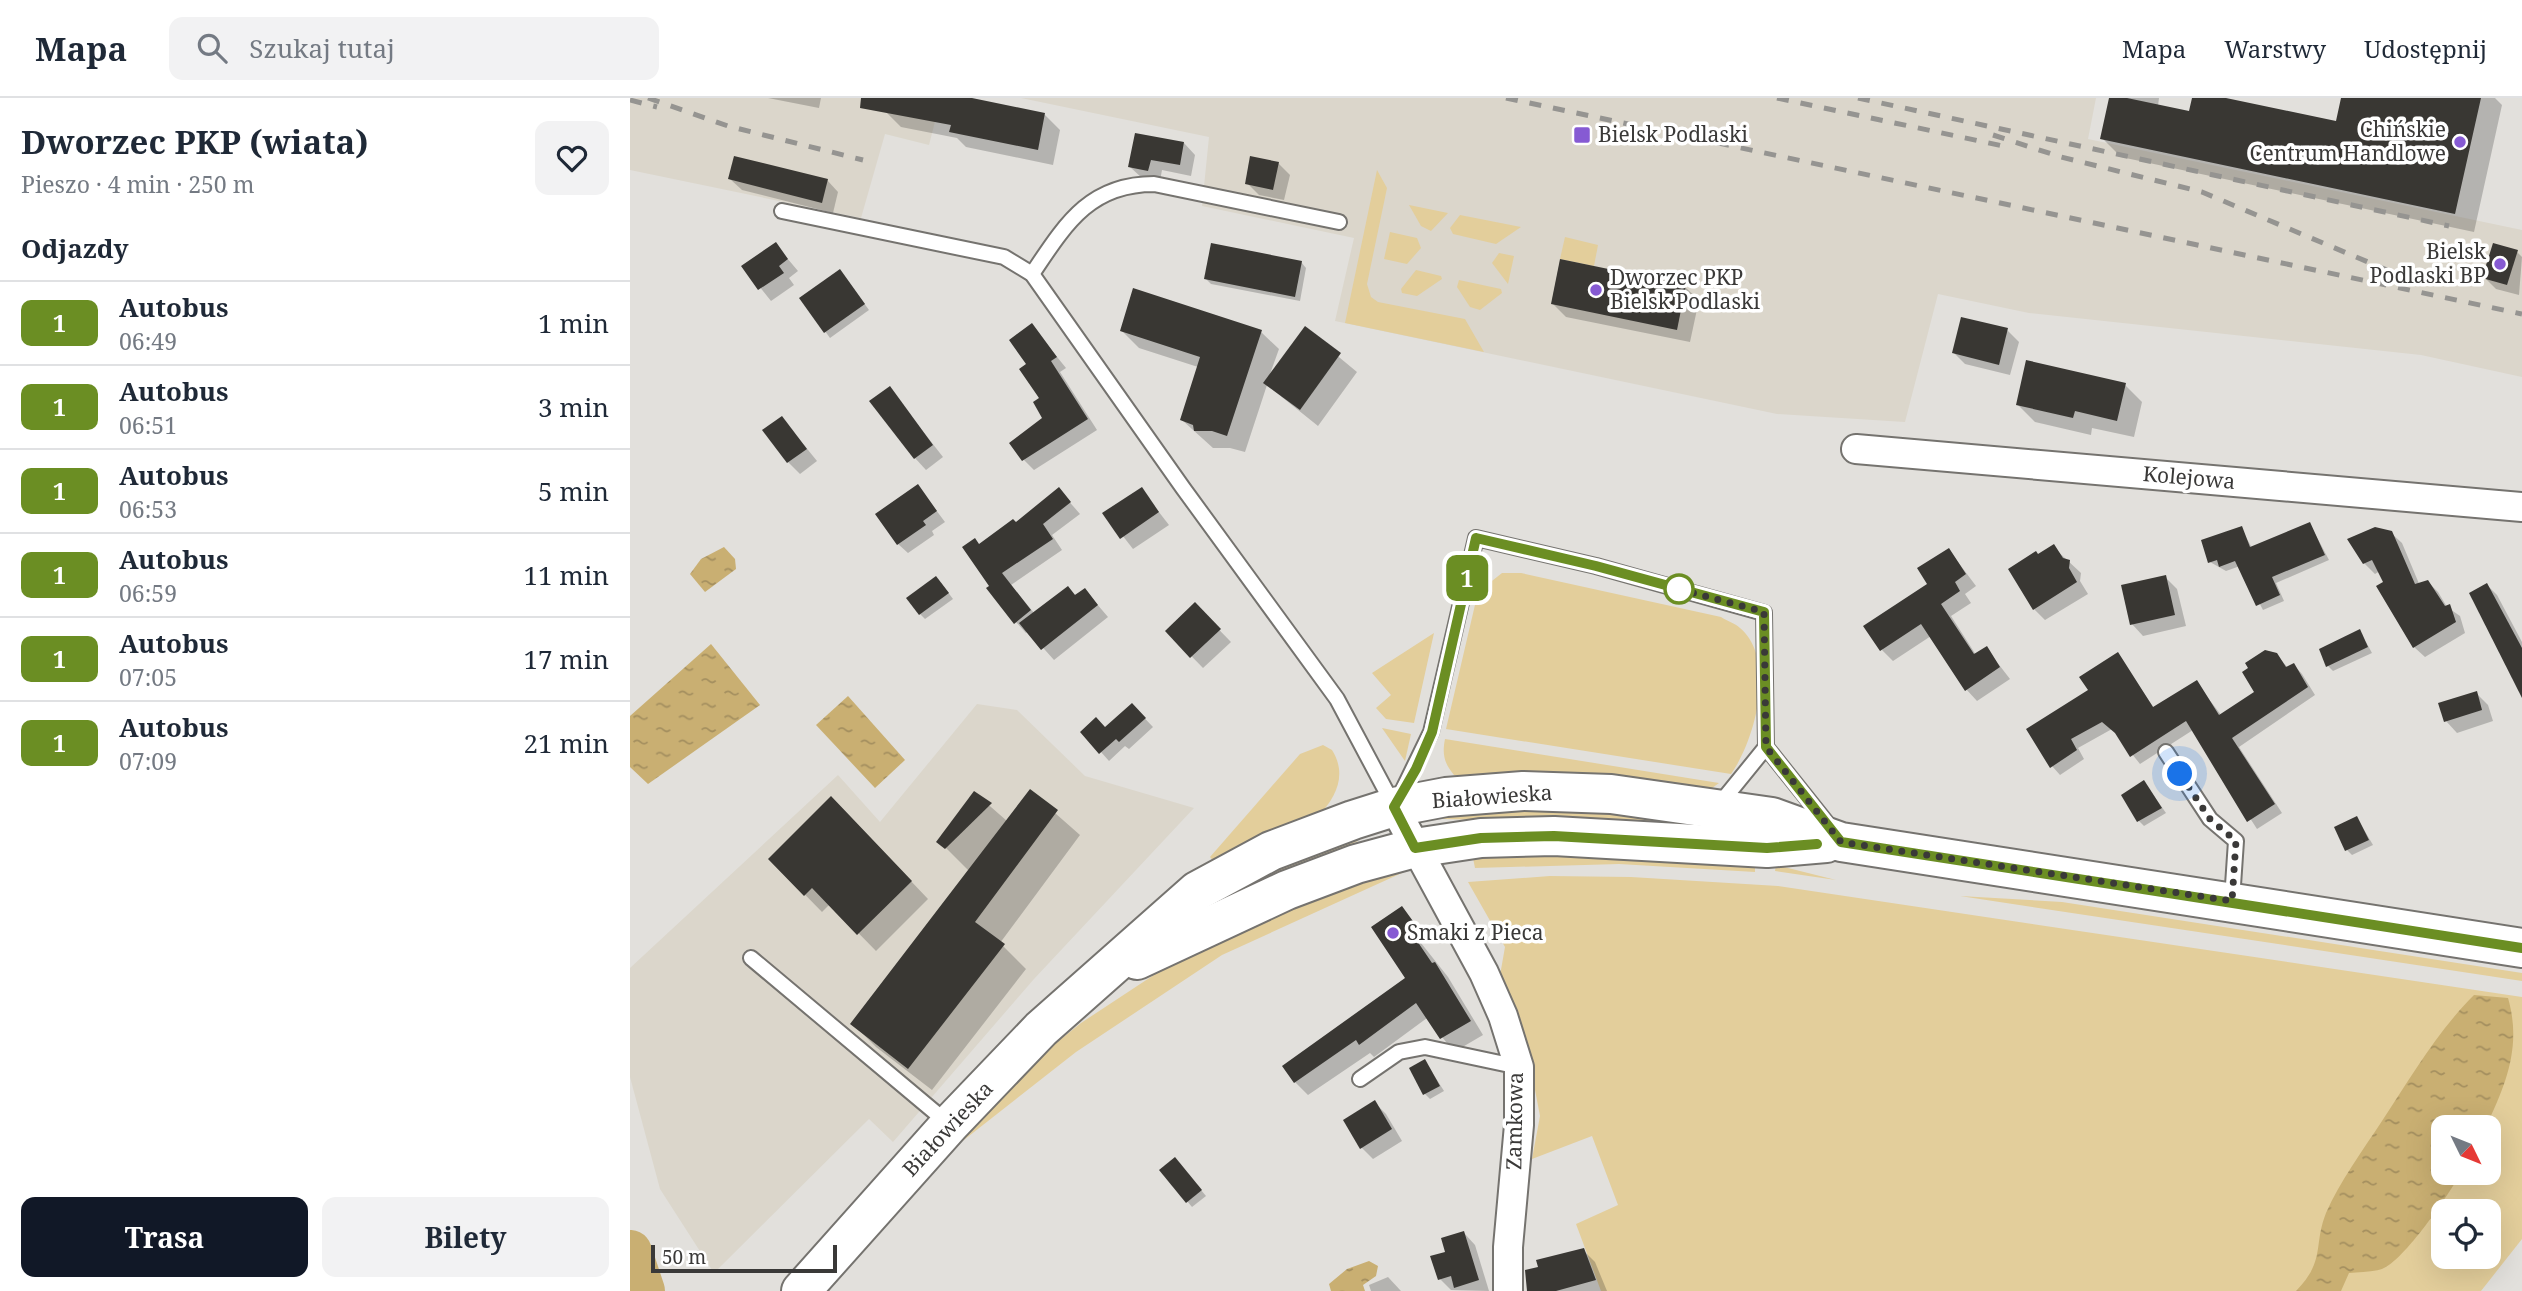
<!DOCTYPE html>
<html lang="pl">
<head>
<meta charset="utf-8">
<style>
  :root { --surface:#fff; --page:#f2f2f3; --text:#1f2937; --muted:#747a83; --line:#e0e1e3; --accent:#111827 }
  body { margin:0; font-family:"Noto Serif",serif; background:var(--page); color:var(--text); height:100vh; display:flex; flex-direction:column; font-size:26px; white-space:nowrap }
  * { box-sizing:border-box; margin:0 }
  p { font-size:23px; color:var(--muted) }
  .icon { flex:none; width:38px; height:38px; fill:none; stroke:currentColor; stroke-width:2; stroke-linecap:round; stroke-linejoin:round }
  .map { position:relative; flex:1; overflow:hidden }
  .side { display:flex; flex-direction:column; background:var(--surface); width:630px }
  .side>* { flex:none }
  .badge { padding:0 14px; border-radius:10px; font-size:24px; line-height:46px }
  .needle { width:46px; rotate:133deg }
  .tools { position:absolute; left:1801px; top:1017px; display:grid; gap:14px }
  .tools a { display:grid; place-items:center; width:70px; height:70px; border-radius:14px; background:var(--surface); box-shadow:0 7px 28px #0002; font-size:35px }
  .scale { position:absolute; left:21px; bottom:18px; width:186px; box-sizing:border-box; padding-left:7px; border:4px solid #3a3938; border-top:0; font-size:19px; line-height:24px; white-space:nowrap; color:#3a3938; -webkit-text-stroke:5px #fff; paint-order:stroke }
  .you { position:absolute; width:35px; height:35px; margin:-18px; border:5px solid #fff; border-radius:50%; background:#1a73e8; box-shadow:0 0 0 10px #1a73e833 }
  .map>.badge { position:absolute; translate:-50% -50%; box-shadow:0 0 0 4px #fff }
  h2 { padding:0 21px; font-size:26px; line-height:63px }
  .round { display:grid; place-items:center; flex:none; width:74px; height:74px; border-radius:14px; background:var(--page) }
  .summary { display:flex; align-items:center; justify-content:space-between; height:119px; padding:0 21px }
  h1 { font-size:33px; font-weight:700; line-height:52px }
  .primary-button { display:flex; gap:14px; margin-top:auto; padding:14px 21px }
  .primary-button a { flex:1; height:80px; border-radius:14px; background:var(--accent); color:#fff; font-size:28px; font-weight:700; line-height:80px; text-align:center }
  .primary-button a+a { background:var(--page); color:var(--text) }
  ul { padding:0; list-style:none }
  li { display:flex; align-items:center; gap:21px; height:84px; padding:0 21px; border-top:2px solid var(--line) }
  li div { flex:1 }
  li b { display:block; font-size:26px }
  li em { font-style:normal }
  li .badge { min-width:77px; font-weight:700; text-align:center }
  header { display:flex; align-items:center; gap:42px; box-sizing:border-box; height:98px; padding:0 35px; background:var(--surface); border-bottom:2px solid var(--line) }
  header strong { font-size:33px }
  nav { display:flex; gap:38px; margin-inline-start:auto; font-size:24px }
  .search { width:490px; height:63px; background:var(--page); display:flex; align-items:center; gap:18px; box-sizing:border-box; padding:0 24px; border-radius:14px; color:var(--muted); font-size:26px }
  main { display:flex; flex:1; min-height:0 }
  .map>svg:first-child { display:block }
</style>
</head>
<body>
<header>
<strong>Mapa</strong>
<div class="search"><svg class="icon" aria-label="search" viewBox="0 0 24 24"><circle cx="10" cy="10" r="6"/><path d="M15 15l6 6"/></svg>Szukaj tutaj</div>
<nav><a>Mapa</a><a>Warstwy</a><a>Udostępnij</a></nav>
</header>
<main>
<section class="side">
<div class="summary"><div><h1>Dworzec PKP (wiata)</h1><p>Pieszo · 4 min · 250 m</p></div><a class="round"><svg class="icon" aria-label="heart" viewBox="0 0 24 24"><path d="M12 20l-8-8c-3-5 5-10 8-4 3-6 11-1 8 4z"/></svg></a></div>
<h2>Odjazdy</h2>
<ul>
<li><span class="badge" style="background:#6b8e23;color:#fff">1</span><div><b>Autobus</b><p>06:49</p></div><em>1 min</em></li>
<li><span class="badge" style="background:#6b8e23;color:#fff">1</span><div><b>Autobus</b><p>06:51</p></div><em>3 min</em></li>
<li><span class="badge" style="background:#6b8e23;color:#fff">1</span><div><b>Autobus</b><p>06:53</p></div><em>5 min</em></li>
<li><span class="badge" style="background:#6b8e23;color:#fff">1</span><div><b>Autobus</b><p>06:59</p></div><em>11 min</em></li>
<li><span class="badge" style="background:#6b8e23;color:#fff">1</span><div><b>Autobus</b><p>07:05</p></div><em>17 min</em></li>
<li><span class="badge" style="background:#6b8e23;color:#fff">1</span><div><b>Autobus</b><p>07:09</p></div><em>21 min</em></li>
</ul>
<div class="primary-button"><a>Trasa</a><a>Bilety</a></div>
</section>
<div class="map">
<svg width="1892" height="1193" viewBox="0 0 1892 1193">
  <defs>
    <pattern id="water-ripples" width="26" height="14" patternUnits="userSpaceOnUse" patternTransform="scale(1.75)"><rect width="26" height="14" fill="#c9af72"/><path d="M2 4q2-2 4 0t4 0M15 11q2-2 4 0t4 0" fill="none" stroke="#a48f5f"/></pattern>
  </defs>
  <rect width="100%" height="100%" fill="#e2e0dc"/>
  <g fill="#dbd6cb">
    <polygon points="0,0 311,0 299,47 255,36 231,120 0,72"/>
    <polygon points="391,0 1466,0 1458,41 1892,132 1892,279 1791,257 1399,215 1308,196 1275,324 1147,316 705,223 724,140 572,108 579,39"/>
    <polygon points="347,606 387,612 455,678 564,710 404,881 263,1044 239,1021 84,1175 30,1091 0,979 0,870 208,677 250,724"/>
  </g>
  <g fill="#e3ce9b" fill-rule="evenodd">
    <polygon points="747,72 757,90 737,186 741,199 748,204 835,221 854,254 715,225"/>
    <polygon points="779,107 818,115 801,133 791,128"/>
    <polygon points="830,117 891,129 866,146 823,136 820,130"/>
    <polygon points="760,134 787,140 791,150 777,166 754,161"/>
    <polygon points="935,139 968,147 964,168 930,161"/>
    <polygon points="869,155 884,158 878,186 862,165"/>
    <polygon points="786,172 811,178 812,181 787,198 772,195 771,191"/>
    <polygon points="829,182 871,191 872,195 850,212 840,209 827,189"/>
    <path d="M872,475H891L1091,519C1097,523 1105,525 1110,530C1147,561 1125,643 1101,676L816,631L848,494Z"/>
    <polygon points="804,535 784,625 756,621 746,610 761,597 742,575"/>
    <polygon points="752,630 781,636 775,663"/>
    <path d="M815,641L1089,685L1078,693L950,678L824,677C814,665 812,656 815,641Z"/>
    <path d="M693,647L702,652C717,676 707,698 689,717L586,766L580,759L670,656Z"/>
    <polygon points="870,708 1062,719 1054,727 813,721 811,715"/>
    <polygon points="725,736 728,743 529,841 604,789"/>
    <polygon points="917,754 1125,766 1125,774 989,766 845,770 843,760"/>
    <polygon points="1146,767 1206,782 1145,773"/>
    <polygon points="765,772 774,774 592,857 446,954 316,1056 401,965 451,925 539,867 610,829"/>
    <path d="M920,778L1001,779L1148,788L1892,899V1141L1851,1193H971L946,1126L988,1107L962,1038L902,1061L910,1018L897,950L869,883L875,849L838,784ZM1813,1029H1858V1074H1813ZM1813,1113H1858V1158H1813Z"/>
    <polygon points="1330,798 1432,804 1892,875 1892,883"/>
  </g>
  <g fill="url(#water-ripples)">
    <polygon points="94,449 105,461 106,471 75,494 60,476 71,461"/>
    <polygon points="81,546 130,607 18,686 0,669 0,618"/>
    <polygon points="218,598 275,662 245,690 186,627"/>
    <path d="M1844,897L1878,900C1892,948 1876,986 1856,1029H1813V1074L1831,1075C1819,1096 1774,1163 1752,1171C1742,1174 1729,1174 1719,1175L1711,1193H1666C1696,1162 1683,1148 1696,1115C1710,1083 1733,1052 1752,1023C1781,979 1807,934 1844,897Z"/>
    <polygon points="739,1163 748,1168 746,1178 733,1187 735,1193 701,1193 699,1186 717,1171"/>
  </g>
  <g fill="#0003">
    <polygon points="138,0 191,0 189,10"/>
    <polygon points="231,0 334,0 415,17 430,32 423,67 336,49 327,40 271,29 256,14"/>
    <polygon points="1481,0 1529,0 1528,8 1561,15 1564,0 1587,0 1708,25 1713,0 1865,0 1872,7 1844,134 1491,59 1472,40"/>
    <polygon points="554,45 565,57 561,78 532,72 530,83 512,80 500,69"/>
    <polygon points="648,65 660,77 654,102 629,97 617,85"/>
    <polygon points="100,81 197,82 208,94 203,115 112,92"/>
    <polygon points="146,147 168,173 159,180 164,187 141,203 113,168"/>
    <polygon points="1887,154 1892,159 1889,197 1866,191 1854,179"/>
    <polygon points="671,164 676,170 670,203 581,186 576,181"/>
    <polygon points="215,179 239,212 200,240 171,200"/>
    <polygon points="1055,189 1069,202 1060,244 936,219 923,206"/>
    <polygon points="402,228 436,270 430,274 467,332 404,372 394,362 415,321 399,267"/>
    <polygon points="675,231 727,274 688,328 637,287 615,354 600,350 583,350 552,322 568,269 509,250 492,233 631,234 649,251 640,276"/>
    <polygon points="1377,232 1389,244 1380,277 1335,266 1324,255"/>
    <polygon points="1495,287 1512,304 1504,339 1462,330 1461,337 1405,324 1387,306"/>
    <polygon points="259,290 313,359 296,372 285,360"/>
    <polygon points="152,320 187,363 170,376 158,364"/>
    <polygon points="288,388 315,424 302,433 304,437 278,455 268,446"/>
    <polygon points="511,391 539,427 503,451 475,415"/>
    <polygon points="429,392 450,416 422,437 432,452 381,487 404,515 455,492 478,519 424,562 398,533 396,535 386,524 361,488 349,448 386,426"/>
    <polygon points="1680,426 1699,462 1646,485 1654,503 1633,512 1610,468 1596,473 1580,464 1611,430 1622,450"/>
    <polygon points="1761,435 1772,445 1790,488 1798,484 1808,494 1817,509 1830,518 1835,535 1795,559 1784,549 1748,489 1756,484 1750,473 1745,476 1734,465"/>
    <polygon points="1423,449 1451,475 1450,483 1458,496 1415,522 1404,511 1409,458"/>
    <polygon points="1319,452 1346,488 1335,496 1341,505 1321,518 1346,557 1356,550 1380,581 1347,603 1336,591 1301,538 1263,563 1252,552 1299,486"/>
    <polygon points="1535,479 1547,491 1556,528 1513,538 1502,526"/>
    <polygon points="311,485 323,501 295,521 290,516"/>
    <polygon points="1857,487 1867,497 1892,544 1892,584"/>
    <polygon points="565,507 601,544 573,570 537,533"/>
    <polygon points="1730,533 1742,555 1703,573 1698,568"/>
    <polygon points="1646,556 1658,570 1664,567 1672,576 1685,597 1609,649 1652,715 1627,731 1563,632 1510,666 1482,631 1448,650 1454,661 1430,677 1422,668 1460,592 1488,557 1524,610 1566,584 1591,617 1627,595"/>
    <polygon points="1846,595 1858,607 1863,623 1827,635 1816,623"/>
    <polygon points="502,607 523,629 499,651 495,648 479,663 471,654 476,632"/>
    <polygon points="1514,684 1536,715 1514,728 1509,723"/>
    <polygon points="400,693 450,737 370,845 396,871 302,992 246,949 223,926 339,773 309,743 345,695 377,723"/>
    <polygon points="219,718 298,801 246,853 200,806 192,814 140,761"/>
    <polygon points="1727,720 1743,747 1722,757 1717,752"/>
    <polygon points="772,810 797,840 791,845 818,879 853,937 824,954 797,920 744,959 740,955 678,997 665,984 777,880"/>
    <polygon points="795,963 814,993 800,1001 795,996"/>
    <polygon points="745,1005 756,1016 772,1043 743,1061 731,1049"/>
    <polygon points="550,1067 576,1098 562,1109 557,1103"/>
    <polygon points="834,1135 845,1147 859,1193 821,1192 810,1181 817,1155"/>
    <polygon points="953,1152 965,1164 977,1193 900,1193"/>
    <polygon points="758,1179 771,1193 741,1193 739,1187"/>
  </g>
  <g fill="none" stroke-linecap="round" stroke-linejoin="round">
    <polyline stroke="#c9af72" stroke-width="44" points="0,1154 13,1193"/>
  </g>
  <g fill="#393733">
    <polygon points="231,0 342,0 415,15 408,52 319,34 321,27 230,10"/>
    <polygon points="1479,0 1497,0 1559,13 1562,0 1596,0 1706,23 1711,0 1851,0 1825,116 1470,41"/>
    <polygon points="505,35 554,44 550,67 521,62 518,73 498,69"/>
    <polygon points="104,58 198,81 192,105 98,81"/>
    <polygon points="620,58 649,64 643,92 615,86"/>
    <polygon points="146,144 158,161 149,168 154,175 128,192 111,168"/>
    <polygon points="581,145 672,163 665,199 574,181"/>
    <polygon points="1863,145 1888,152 1877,187 1852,180"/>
    <polygon points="930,161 1056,187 1047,232 921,206"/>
    <polygon points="210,171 235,206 194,235 169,200"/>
    <polygon points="503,190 632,232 597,338 582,333 564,333 563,327 550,322 570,259 490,233"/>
    <polygon points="1331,219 1378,230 1369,267 1322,255"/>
    <polygon points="402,225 427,259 421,263 458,321 392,363 379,345 412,320 403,304 409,300 389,271 396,266 379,242"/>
    <polygon points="675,228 711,255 670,312 633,285"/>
    <polygon points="1396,262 1496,285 1487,323 1445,313 1443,320 1386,307"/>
    <polygon points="260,288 303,347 284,361 239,303"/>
    <polygon points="152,318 177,351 157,365 132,332"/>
    <polygon points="288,386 307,413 293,423 296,427 267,447 245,416"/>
    <polygon points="429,389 441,404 413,426 423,441 372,475 401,512 384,526 356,490 359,488 332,449 345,440 349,446 383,421 386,424"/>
    <polygon points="512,389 529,414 490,441 472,415"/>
    <polygon points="1680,424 1695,457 1642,479 1650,497 1626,508 1605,463 1589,469 1587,462 1578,465 1571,442 1612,428 1620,449"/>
    <polygon points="1745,429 1762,433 1785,486 1798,482 1815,508 1820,506 1826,524 1783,550 1746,488 1753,484 1742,462 1733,466 1717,441"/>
    <polygon points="1424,446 1433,460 1440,462 1439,470 1447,484 1403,512 1378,471 1406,453 1408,456"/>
    <polygon points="1319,450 1336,476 1325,484 1330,493 1311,506 1344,556 1357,548 1370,569 1335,593 1291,526 1250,553 1233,528 1297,486 1287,470"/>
    <polygon points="1536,477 1545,517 1500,527 1491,487"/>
    <polygon points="306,478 319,495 289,517 276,500"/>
    <polygon points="1857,485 1892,550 1892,600 1839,495"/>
    <polygon points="438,488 445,497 455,490 468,507 411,552 389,525"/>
    <polygon points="565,504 591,531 560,560 535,533"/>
    <polygon points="1730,531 1738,549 1696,569 1689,551"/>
    <polygon points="1635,552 1647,555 1656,569 1664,565 1678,589 1602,640 1645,706 1617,724 1556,623 1500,659 1485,635 1472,624 1441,641 1447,652 1420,670 1396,631 1458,592 1449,579 1488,554 1523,609 1567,582 1589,617 1624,594 1612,574 1618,570 1615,565"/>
    <polygon points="1847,593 1852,612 1814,624 1808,605"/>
    <polygon points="502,605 516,620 489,644 486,641 469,656 450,634 466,619 475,629"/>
    <polygon points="1514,682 1532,710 1507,724 1491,697"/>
    <polygon points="400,691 428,712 345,824 375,846 278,971 220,926"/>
    <polygon points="344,693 362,705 315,751 306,744"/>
    <polygon points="201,698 282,783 227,837 182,790 174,798 138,761"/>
    <polygon points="1727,718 1739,742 1715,753 1704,729"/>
    <polygon points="772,808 785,826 779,831 802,865 805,864 841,923 810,941 786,905 729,947 726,942 664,985 652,968 775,880 741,829"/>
    <polygon points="795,961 810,988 793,997 779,970"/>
    <polygon points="745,1002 762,1031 730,1051 713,1022"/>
    <polygon points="545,1059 572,1092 556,1105 529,1072"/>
    <polygon points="834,1133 849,1182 824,1190 821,1178 808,1182 800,1158 815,1154 811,1140"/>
    <polygon points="954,1150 966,1182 926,1193 897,1193 895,1172 908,1169 906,1162"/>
  </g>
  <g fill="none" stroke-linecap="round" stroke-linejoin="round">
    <defs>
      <g id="lane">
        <polyline points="152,113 374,159 402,176 553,390 707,601 764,708"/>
        <path d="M402,176C435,127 459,86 524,86L709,124"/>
        <polyline points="1536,654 1580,721 1606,743 1602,802"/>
        <polyline points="768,702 801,634 846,440 966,468 1134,515 1136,649 1200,729"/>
        <polyline points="1088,708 1136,649"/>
        <polyline points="121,860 319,1026"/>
        <polyline points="730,981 769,954 795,949 889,969"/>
      </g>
      <g id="street">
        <polyline points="1226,351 1892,409"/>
        <polyline points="764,709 854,875 873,918 889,969 889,1027 878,1149 878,1193"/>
      </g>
      <g id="secondary">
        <polyline points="507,862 657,792 726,766 785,750 851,740 924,738 1137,750 1196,745"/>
        <polyline points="171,1193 320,1026 411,931 567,793 641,753 723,722 764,709 816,699 893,693 981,696 1142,719 1211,744 1892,850"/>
      </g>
    </defs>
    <use href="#lane" stroke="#75736f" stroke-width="18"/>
    <use href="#street" stroke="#75736f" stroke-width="32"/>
    <use href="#secondary" stroke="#75736f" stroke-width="42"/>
    <use href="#lane" stroke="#fff" stroke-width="14"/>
    <use href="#street" stroke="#fff" stroke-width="28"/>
    <use href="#secondary" stroke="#fff" stroke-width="38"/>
    <g stroke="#959491" stroke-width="5" stroke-dasharray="12 12" stroke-linecap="butt">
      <polyline points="18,0 98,28 233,62"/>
      <polyline points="876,0 1892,216"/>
      <polyline points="1147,0 1373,48"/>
      <polyline points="1228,0 1819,128"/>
      <polyline points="0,2 27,9"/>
      <polyline points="1363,37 1431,59 1572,94 1783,183"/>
    </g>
  </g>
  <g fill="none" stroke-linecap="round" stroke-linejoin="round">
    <defs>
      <polyline id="line" points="1187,746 1137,750 924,738 851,740 785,750 764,709 786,671 802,634 846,440 966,468 1134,514 1136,649 1211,744 1892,850"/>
    </defs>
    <use href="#line" stroke="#fff" stroke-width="16"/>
    <use href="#line" stroke="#6b8e23" stroke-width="10"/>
    <polyline stroke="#3a3938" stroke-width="7" stroke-dasharray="0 12.6" points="1049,491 1038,488 1134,514 1136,649 1211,744 1602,803 1606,743 1580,721 1550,676"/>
  </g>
  <g fill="#865ad3" stroke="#fff" stroke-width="2.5">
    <rect x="943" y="28" width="18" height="18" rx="3.5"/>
    <circle cx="1830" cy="44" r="7"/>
    <circle cx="1870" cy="166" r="7"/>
    <circle cx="966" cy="192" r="7"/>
    <circle cx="763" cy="835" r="7"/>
  </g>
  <circle fill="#fff" stroke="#6b8e23" stroke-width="3.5" cx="1049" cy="491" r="14"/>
  <g text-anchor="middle" stroke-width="7" stroke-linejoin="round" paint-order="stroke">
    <g font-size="21" fill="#3a3938" stroke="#fff" text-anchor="start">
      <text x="1816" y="39" text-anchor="end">Chińskie<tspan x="1816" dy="24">Centrum Handlowe</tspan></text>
      <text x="968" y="44">Bielsk Podlaski</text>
      <text x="1856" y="161" text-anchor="end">Bielsk<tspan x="1856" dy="24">Podlaski BP</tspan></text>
      <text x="980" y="187">Dworzec PKP<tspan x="980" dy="24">Bielsk Podlaski</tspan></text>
      <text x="777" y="842">Smaki z Pieca</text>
    </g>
    <g font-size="21" fill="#3a3938" stroke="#fff">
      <text transform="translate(1559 380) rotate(5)" y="7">Kolejowa</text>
      <text transform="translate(862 699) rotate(-4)" y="7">Białowieska</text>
      <text transform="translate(885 1023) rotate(-89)" y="7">Zamkowa</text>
      <text transform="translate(318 1031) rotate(-47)" y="7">Białowieska</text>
    </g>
  </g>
</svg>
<div class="tools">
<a><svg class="needle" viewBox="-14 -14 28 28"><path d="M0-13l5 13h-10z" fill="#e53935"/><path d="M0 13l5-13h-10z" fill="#747a83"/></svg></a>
<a><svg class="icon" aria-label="locate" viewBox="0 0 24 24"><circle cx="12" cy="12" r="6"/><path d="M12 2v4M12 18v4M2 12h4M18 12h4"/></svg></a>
</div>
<div class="scale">50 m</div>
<div class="you" style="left:1550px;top:676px"></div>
<b class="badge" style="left:837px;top:480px;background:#6b8e23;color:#fff">1</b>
</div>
</main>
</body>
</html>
